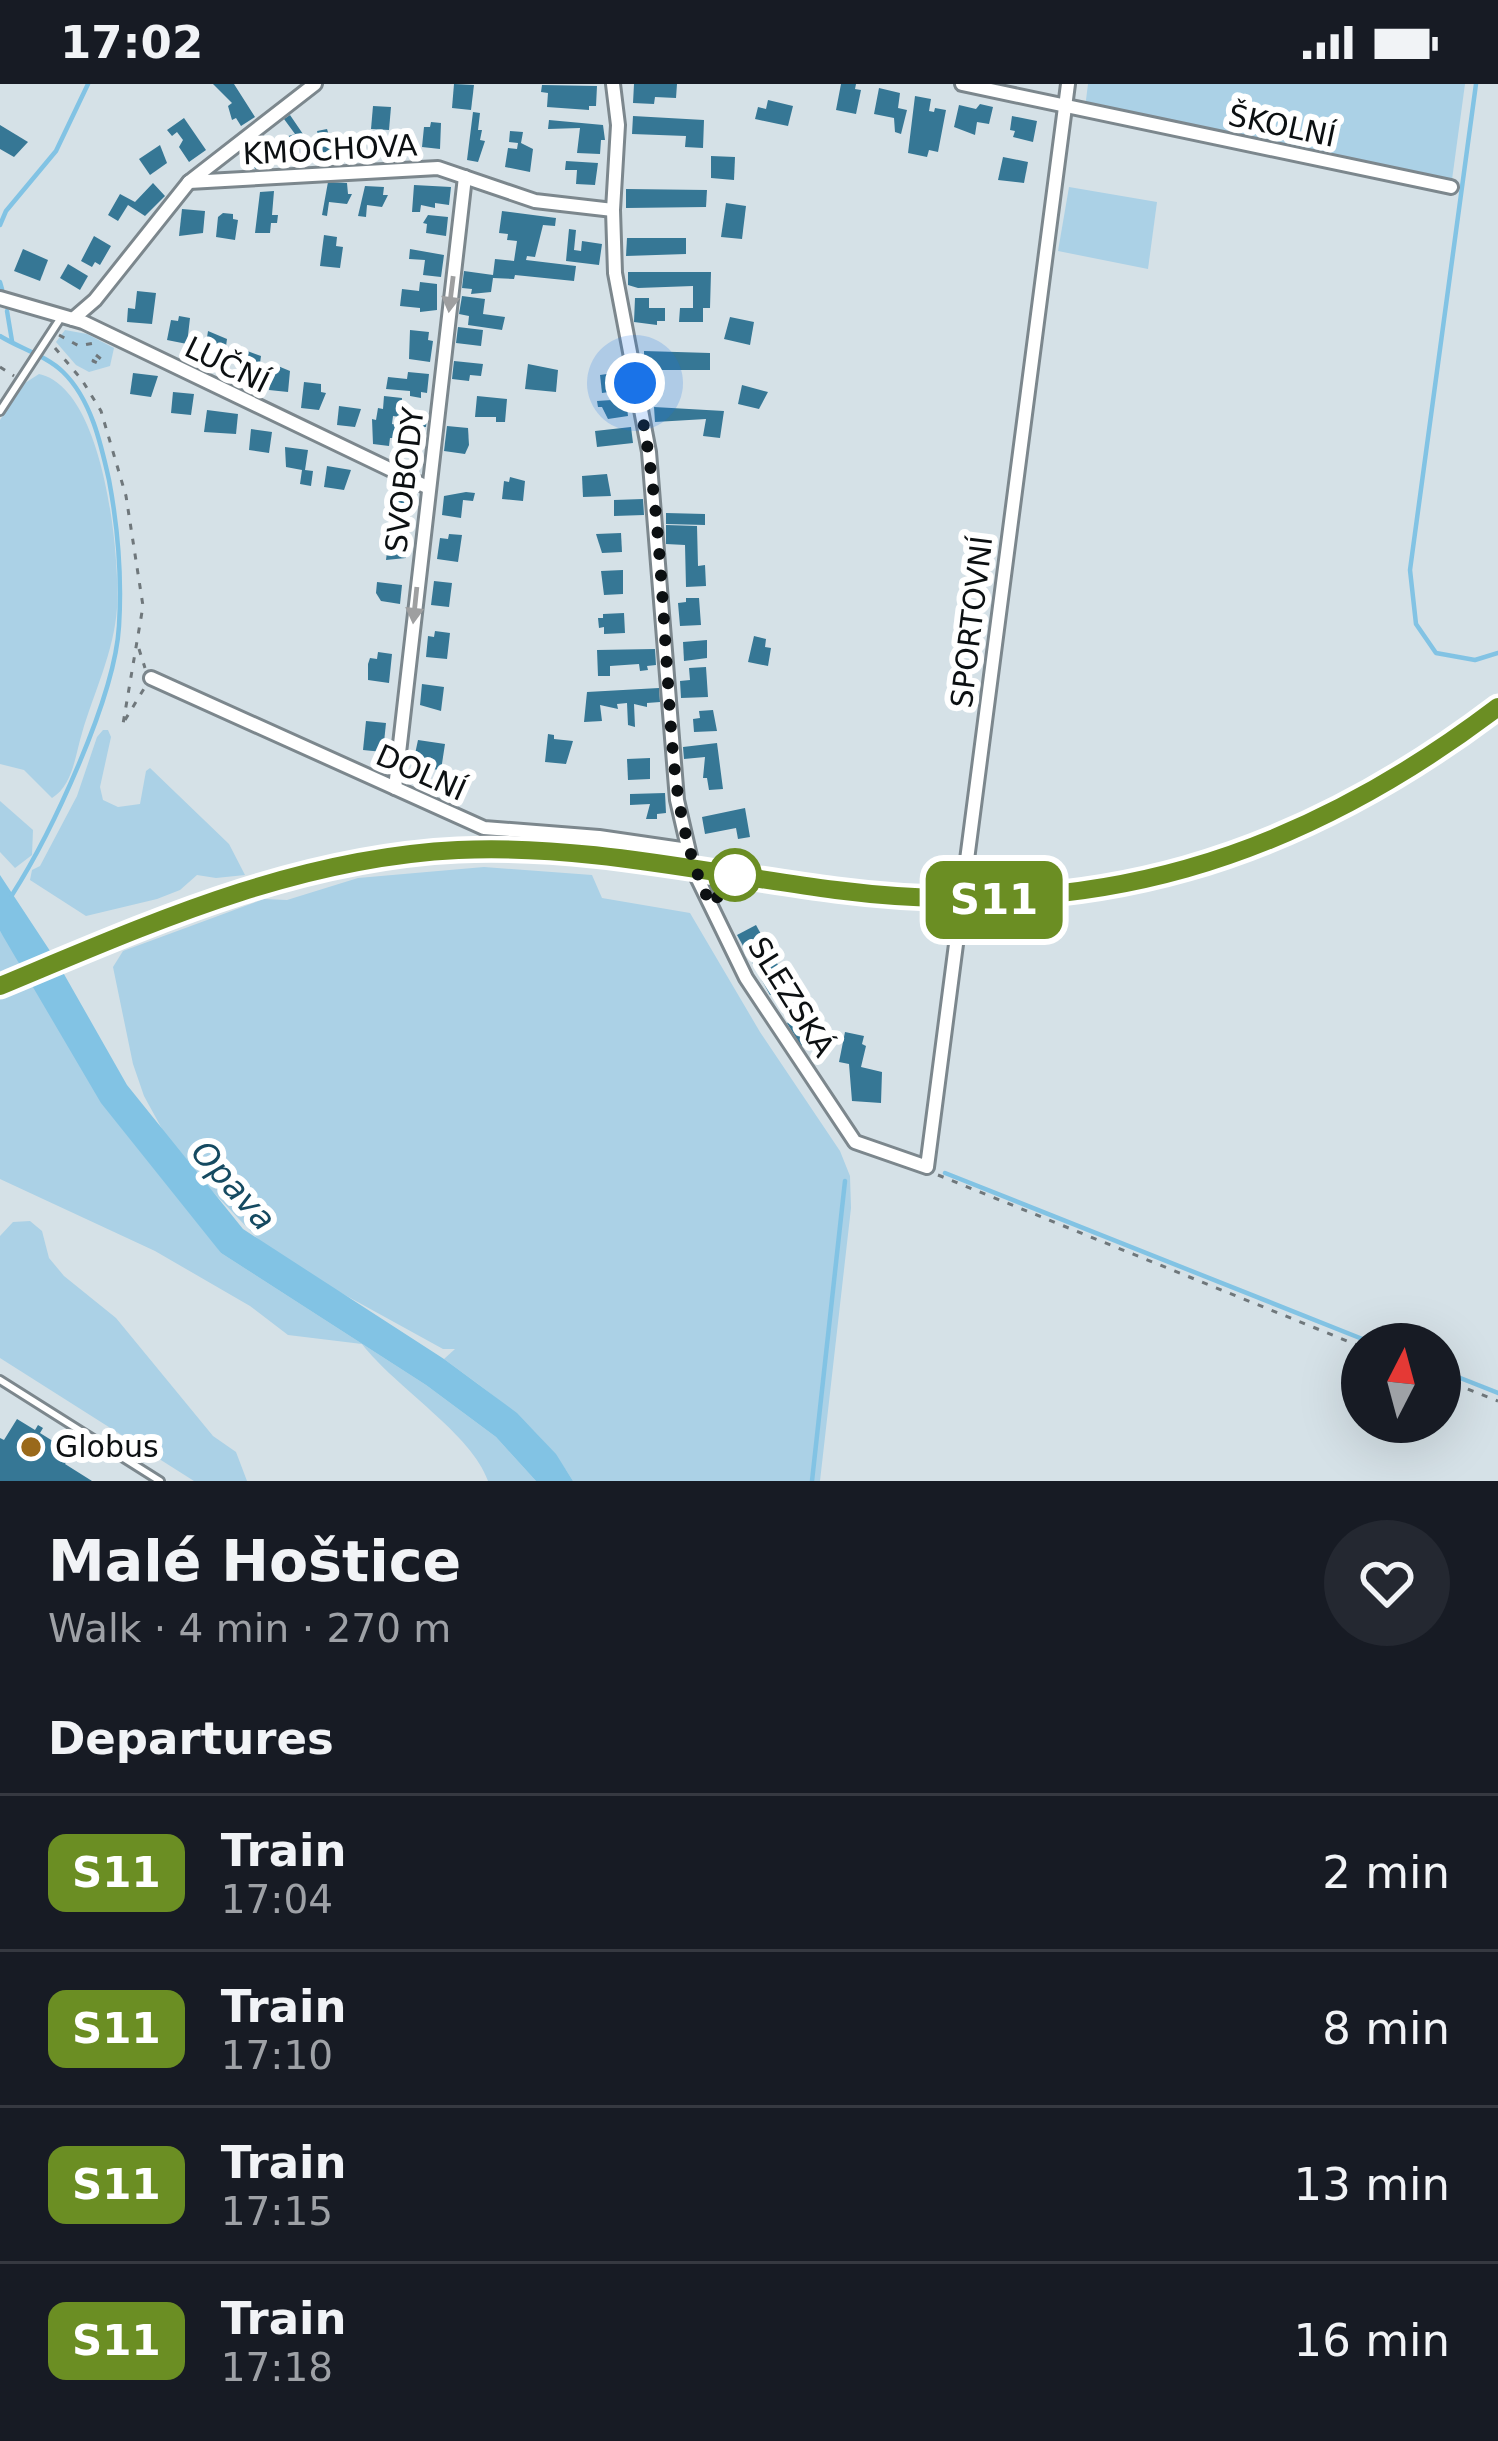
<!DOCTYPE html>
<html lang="en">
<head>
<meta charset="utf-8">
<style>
  :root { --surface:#171b24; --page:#242831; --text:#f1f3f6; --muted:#9ea1a6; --line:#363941 }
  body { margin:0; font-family:"DejaVu Sans",sans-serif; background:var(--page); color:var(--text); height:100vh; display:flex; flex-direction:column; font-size:45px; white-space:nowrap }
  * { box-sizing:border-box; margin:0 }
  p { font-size:39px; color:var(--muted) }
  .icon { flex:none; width:66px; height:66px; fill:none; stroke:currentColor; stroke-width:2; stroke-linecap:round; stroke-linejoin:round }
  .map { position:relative; height:1397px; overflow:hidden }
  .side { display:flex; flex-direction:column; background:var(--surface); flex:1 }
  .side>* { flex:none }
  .badge { padding:0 24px; border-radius:18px; font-size:42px; line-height:78px }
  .needle { width:78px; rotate:6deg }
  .tools { position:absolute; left:1341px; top:1239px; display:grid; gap:24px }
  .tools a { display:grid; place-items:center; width:120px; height:120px; border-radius:50%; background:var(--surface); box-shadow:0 12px 48px #0002; font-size:60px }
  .you { position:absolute; width:60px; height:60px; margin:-30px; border:9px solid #fff; border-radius:50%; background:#1a73e8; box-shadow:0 0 0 18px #1a73e833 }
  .map>.badge { position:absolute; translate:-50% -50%; box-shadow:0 0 0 6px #fff }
  h2 { padding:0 48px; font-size:45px; line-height:108px }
  .round { display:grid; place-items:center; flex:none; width:126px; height:126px; border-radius:63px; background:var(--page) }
  .head { display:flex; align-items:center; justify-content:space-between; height:204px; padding:0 48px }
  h1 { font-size:57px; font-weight:600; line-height:90px }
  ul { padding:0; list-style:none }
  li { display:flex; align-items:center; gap:36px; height:156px; padding:0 48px; border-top:3px solid var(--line) }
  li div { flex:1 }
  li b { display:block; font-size:45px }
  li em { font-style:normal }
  li .badge { min-width:132px; font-weight:700; text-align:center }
  .status { display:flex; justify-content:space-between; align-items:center; height:84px; padding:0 60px; background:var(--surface); direction:ltr }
  .status svg { height:33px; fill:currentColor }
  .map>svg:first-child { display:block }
</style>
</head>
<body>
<div class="status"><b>17:02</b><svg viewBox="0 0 49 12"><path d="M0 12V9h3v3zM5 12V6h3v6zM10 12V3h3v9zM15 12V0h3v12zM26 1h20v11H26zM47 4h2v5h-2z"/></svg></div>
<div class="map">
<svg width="1498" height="1397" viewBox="0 0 1498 1397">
  <rect width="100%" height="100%" fill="#d5e1e7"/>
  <g fill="#abd1e6">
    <polygon points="1088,0 1465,0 1451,103 1085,24"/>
    <polygon points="1069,103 1157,118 1148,185 1058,167"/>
    <polygon points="65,246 87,250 114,264 110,282 89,288 76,281 56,258"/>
    <path d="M39,290C104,304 120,469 117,524C114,568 94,608 82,649C75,672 73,701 52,714L24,686L0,680V336L25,299Z"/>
    <polygon points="103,646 108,646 111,653 100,703 103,716 118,723 140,720 146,687 150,684 229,760 245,791 216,794 197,791 180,806 157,815 86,832 30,796 32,786 40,782 77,712 97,653"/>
    <polygon points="0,717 33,746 32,771 15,784 0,768"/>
    <path d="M484,783L592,791L602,814L690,829L760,948L840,1067L850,1092L851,1124L820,1397H573C541,1343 493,1311 444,1275L455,1265H443L334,1205L259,1156L212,1107L167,1054L144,1012L133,980L113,883L123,867L264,815L287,816L358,794Z"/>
    <path d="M0,847L221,1169L426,1301L496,1353L536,1397H488C472,1350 396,1304 362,1260L288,1251L250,1222L155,1167L0,1095V914L16,906L8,888L0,891Z"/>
    <polygon points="30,1137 42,1147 49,1174 64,1192 116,1234 213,1352 236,1368 247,1397 194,1397 0,1274 0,1152 13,1138"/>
  </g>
  <polygon fill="#82c3e4" points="0,791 56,876 127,1001 243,1145 444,1275 517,1329 556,1370 573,1397 536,1397 496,1353 426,1301 221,1169 101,1019 0,847"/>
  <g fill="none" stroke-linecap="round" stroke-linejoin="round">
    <g stroke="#82c3e4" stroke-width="4.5">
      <polyline points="1476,0 1410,486 1416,540 1436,569 1475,576 1498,569"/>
      <polyline points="0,141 6,127 56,67 88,0"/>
      <polyline points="0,198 2,205"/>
      <polyline points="7,227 12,257"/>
      <path d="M0,252C19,264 47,272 63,288C91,315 101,360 109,396C118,444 122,493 119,542C115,614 51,750 12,811"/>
      <polyline points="945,1089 1375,1260"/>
      <polyline points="1440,1286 1498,1309"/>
      <polyline points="812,1397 845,1097"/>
    </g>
  </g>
  <g fill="#367795">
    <polygon points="213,0 234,0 255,33 241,42 236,34 232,36 228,22 232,19"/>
    <polygon points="454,0 474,1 471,26 452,24"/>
    <polygon points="634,0 677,0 676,14 655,13 654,20 633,19"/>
    <polygon points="841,0 856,0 855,5 861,6 856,30 836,26"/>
    <polygon points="542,1 597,2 596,22 589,22 589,26 547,23 548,9 541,8"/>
    <polygon points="879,4 900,9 898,24 907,26 901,50 895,48 894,34 874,30"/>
    <polygon points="915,12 931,15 929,27 934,28 935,24 946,26 938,68 929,66 927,73 908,69"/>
    <polygon points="768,16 793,22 788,42 755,35 758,23 766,25"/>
    <polygon points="980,20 993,23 989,40 977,38 975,51 954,43 959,21 976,25"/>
    <polygon points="373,22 391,23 389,46 371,45"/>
    <polygon points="473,28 480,29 478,46 482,46 480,56 485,57 478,78 467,76"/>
    <polygon points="290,31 305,53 296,61 299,70 280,77 272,57 295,50 284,35"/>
    <polygon points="633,32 704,36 703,64 685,63 686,52 632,50"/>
    <polygon points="1012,32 1037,37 1033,58 1013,53 1015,47 1010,46"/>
    <polygon points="184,34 206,66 189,78 179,63 183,56 177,48 172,52 167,46"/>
    <polygon points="549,36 603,41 605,56 601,56 600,70 577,69 580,44 548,45"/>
    <polygon points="431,38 441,39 440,65 422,63 424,43 430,43"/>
    <polygon points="0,41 28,58 14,73 0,65"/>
    <polygon points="327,45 335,71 317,77 311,58 319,54 317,47"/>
    <polygon points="510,47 523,48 521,59 533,65 530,88 505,83 508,64 517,65 518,59 509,58"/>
    <polygon points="264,51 270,69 263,71 262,82 255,85 248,64"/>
    <polygon points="160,61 167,79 150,91 139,75"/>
    <polygon points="711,72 735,73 734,96 711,94"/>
    <polygon points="1003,73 1028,78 1024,99 998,96"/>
    <polygon points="566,77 598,79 595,101 576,100 577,86 565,86"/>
    <polygon points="328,98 347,99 348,110 352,110 347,120 329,118 327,132 322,131"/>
    <polygon points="153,99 165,112 145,132 128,121 118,137 108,131 120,110 135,118"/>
    <polygon points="414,101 451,103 449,121 435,119 435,124 421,121 420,128 412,128"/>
    <polygon points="365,102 384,103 383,111 388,111 382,123 367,121 366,133 358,132"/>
    <polygon points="626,105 707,106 706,123 626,124"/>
    <polygon points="274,107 272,131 278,131 277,139 271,139 270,149 255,149 260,108"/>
    <polygon points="726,119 746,122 742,155 721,153"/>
    <polygon points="182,125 205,127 203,149 179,152"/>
    <polygon points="502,127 556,134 555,142 543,141 535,173 527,172 526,176 576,182 574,197 515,191 514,195 493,194 491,208 471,210 472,205 462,204 464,187 493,191 495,175 514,177 517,157 507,156 508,150 499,149"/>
    <polygon points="223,129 233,130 233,135 238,136 235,156 216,153 218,133"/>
    <polygon points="428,131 448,133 446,152 426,149 427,140 423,139"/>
    <polygon points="569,145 576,146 574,166 581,167 582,157 602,160 599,181 566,177"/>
    <polygon points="324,151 337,153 336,162 343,163 340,184 320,182"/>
    <polygon points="94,152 111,162 100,181 95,178 92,183 81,177"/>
    <polygon points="627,154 686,154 686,170 626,172"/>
    <polygon points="23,165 48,176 40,197 14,187"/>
    <polygon points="410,165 444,171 441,193 423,191 425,176 409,175"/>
    <polygon points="68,180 88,192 80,206 60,194"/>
    <polygon points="628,188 711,188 710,224 703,224 703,238 679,238 680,224 693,224 693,202 638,204 628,201"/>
    <polygon points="420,198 437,200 437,226 420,228 420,224 400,222 402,205 419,207"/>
    <polygon points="137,207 156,209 152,240 127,238 128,224 135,225"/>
    <polygon points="462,212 485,215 483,230 505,233 502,246 468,241 469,232 459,230"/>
    <polygon points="635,214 649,214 649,224 665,224 665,237 657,237 657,241 634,238"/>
    <polygon points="179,232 190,234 187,260 167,256 171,236 178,237"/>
    <polygon points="730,233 754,238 750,261 724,255"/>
    <polygon points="458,243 483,246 481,262 456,259"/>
    <polygon points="410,246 429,248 428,256 433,257 430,278 409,275"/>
    <polygon points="208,247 227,255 224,276 204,273"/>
    <polygon points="242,265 261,272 258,293 239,291"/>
    <polygon points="644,267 710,269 710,286 644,286"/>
    <polygon points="454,277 483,280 481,292 470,291 469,297 452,295"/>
    <polygon points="273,280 290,287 288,308 269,306"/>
    <polygon points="528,280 558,286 556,308 525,305"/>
    <polygon points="408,288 429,290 427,309 421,308 421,314 410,312 410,307 386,305 388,293 407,295"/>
    <polygon points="621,288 623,306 602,309 600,291"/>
    <polygon points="133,289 158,292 151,313 130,310"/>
    <polygon points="304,298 321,300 321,308 326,309 319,326 301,324"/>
    <polygon points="742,301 768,308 759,325 738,320"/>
    <polygon points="173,308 194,310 191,331 171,329"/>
    <polygon points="384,312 402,314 401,327 427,334 426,343 413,342 414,335 393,332 392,340 397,341 395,354 390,354 389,362 373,360 372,335 376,336 378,324 383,325"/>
    <polygon points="477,312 507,315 505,338 496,338 496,333 475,333"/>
    <polygon points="626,315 628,332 608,335 602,323 598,323 597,317"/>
    <polygon points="339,322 361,325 355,343 337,341"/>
    <polygon points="654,323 724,327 720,354 703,352 706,335 655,338"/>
    <polygon points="207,326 238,330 236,350 204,348"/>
    <polygon points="447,342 468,344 469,361 465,370 444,367"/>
    <polygon points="631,343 633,359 597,363 595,347"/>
    <polygon points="251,345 272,348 269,369 249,366"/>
    <polygon points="285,363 308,366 305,386 313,387 311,402 300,400 302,386 286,383"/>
    <polygon points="327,382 351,386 344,406 324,403"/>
    <polygon points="607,390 611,412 583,413 582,392"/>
    <polygon points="510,393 525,397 523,417 502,415 504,397 509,398"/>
    <polygon points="466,408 475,409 473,417 463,416 461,434 442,431 444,412"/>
    <polygon points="394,415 412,417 410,435 392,433 393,426 388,426 389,417"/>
    <polygon points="643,415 644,431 614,432 614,416"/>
    <polygon points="666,429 705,430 705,441 666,440"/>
    <polygon points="666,441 697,442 698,482 705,481 706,502 686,503 685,461 666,460"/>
    <polygon points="621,449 622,468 602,469 596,450"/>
    <polygon points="449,450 462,451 458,478 437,475 440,454 448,455"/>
    <polygon points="389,453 408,455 406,474 386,476"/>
    <polygon points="623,486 623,510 604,511 601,487"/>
    <polygon points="434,497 452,499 449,523 431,521"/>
    <polygon points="377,498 402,501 400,520 381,517 376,509"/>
    <polygon points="686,514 699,514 701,541 680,542 678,519 686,518"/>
    <polygon points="624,529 625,549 604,550 604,543 599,544 598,534 603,534 603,530"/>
    <polygon points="435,547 450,549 447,575 426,573 428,552 434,553"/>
    <polygon points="754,552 766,555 765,563 771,564 768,582 748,578"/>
    <polygon points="707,556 707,574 684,577 683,558"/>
    <polygon points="655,565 656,581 647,582 648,586 640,587 639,580 610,582 610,592 598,592 597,566"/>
    <polygon points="378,568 392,570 389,599 368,596 368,580 370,574 377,575"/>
    <polygon points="706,583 708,613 681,614 680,597 690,596 689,584"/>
    <polygon points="422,600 444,603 441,627 420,621"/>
    <polygon points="659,604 660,618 647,619 647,623 634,620 635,643 628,641 627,619 617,620 618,625 600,621 602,637 584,638 587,608"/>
    <polygon points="713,626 717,647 694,648 693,635 700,634 699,627"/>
    <polygon points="366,637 386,639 383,668 363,666"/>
    <polygon points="548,650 554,651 554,655 573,657 566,680 545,678"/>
    <polygon points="418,656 445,660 441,686 429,685 424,689 414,684 415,679 419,680 420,673 415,670"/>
    <polygon points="717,659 723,705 709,706 707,694 703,694 705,673 684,675 683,663"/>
    <polygon points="650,674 650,695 628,696 627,675"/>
    <polygon points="665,709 666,729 657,730 657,735 646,735 650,720 630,721 630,710"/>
    <polygon points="745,724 750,753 738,755 736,744 705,750 702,733"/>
    <polygon points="756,841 789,901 770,911 737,851"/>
    <polygon points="807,928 810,934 821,930 825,948 801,962 787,939"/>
    <polygon points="845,948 864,952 862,960 866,962 861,983 882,988 881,1019 852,1017 849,980 839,978"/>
    <polygon points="17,1335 35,1346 38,1341 43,1344 40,1349 72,1369 65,1380 92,1397 0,1397 0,1354 4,1356"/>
  </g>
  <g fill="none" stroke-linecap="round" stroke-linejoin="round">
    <defs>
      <g id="lane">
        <polyline points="0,327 60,235"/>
        <polyline points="0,1296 160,1397"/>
      </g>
      <g id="street">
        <polyline points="613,0 618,41 613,126 615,189 649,368 677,716 693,785 746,894 855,1058 927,1083 1068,0"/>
        <polyline points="962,0 1451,103"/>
        <polyline points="189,98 438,84 535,117 613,126"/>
        <polyline points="0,214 83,238 429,404"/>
        <polyline points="73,235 95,216 189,98 315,0"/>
        <polyline points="151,594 484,744 599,753 688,766"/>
        <polyline points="395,704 465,93"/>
      </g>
    </defs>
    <use href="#lane" stroke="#7c878d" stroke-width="12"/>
    <use href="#street" stroke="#7c878d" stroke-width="18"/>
    <g stroke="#6f777b" stroke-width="3" stroke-dasharray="6 9" stroke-linecap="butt">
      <polyline points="59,251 79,262 94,259"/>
      <polyline points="55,264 82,296 101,327 126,412 143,522 123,640"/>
      <polygon points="96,271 101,275 100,280 93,277"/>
      <polyline points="0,283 14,292"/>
      <polyline points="139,565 145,584"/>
      <polyline points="125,636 145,603"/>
      <polyline points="938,1091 1362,1263"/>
      <polyline points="1440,1294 1498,1317"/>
    </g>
    <use href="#lane" stroke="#fff" stroke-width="6"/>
    <use href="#street" stroke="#fff" stroke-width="12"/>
    <defs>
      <path id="rail" d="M0,902C149,840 294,774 458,766C585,760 711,790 836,806C1090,840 1296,776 1498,623"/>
    </defs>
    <use href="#rail" stroke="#535a5d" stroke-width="9"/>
    <use href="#rail" stroke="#fff" stroke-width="4.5" stroke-dasharray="14" stroke-linecap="butt"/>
  </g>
  <defs><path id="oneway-solid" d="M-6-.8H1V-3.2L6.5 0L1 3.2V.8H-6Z" transform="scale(3)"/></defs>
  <g fill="#9e9fa0">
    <use href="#oneway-solid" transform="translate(451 210) rotate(97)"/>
    <use href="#oneway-solid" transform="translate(415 521) rotate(96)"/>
  </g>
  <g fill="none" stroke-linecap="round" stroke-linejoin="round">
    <defs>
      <path id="line" d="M0,902C149,840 294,774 458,766C585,760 711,790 836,806C1090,839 1295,777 1498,623"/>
    </defs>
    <use href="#line" stroke="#fff" stroke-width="27"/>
    <use href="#line" stroke="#6b8e23" stroke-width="18"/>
    <path stroke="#0c1012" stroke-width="12" stroke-dasharray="0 21.6" d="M635,299C658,396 661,499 668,599C673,676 676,751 711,821L735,791"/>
  </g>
  <circle fill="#fff" stroke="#6b8e23" stroke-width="6" cx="735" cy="791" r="24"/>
  <circle fill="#99691b" stroke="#fff" stroke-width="4.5" cx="31" cy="1363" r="12"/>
  <g text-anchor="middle" stroke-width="12" stroke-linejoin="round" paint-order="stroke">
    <g font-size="30" fill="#0c1012" stroke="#fff">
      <text transform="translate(1282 42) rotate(12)" y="10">ŠKOLNÍ</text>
      <text transform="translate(330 66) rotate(-3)" y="10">KMOCHOVA</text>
      <text transform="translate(227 281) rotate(26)" y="10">LUČNÍ</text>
      <text transform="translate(405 396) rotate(-83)" y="10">SVOBODY</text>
      <text transform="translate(972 538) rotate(-83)" y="10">SPORTOVNÍ</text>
      <text transform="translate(421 689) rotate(24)" y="10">DOLNÍ</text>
      <text transform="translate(791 913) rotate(58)" y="10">SLEZSKÁ</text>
    </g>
    <g font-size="30" fill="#0c1012" stroke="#fff" text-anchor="start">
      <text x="55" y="1373">Globus</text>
    </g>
    <g font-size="33" font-style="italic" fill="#154a61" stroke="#fff">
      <text transform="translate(234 1101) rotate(48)" y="12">Opava</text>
    </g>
  </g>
</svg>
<div class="tools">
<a><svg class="needle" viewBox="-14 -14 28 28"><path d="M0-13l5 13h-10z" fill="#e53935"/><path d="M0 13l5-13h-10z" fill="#9ea1a6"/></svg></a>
</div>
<div class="you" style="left:635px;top:299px"></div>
<b class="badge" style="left:994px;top:816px;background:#6b8e23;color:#fff">S11</b>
</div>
<section class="side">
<div class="head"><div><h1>Malé Hoštice</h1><p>Walk · 4 min · 270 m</p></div><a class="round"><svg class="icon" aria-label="heart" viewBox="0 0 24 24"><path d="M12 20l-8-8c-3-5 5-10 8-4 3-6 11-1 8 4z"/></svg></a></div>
<h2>Departures</h2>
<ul>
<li><span class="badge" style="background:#6b8e23;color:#fff">S11</span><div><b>Train</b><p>17:04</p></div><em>2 min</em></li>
<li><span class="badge" style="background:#6b8e23;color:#fff">S11</span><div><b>Train</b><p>17:10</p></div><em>8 min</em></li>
<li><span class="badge" style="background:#6b8e23;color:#fff">S11</span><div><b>Train</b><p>17:15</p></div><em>13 min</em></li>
<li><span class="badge" style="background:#6b8e23;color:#fff">S11</span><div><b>Train</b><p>17:18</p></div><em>16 min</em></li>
</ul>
</section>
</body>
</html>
